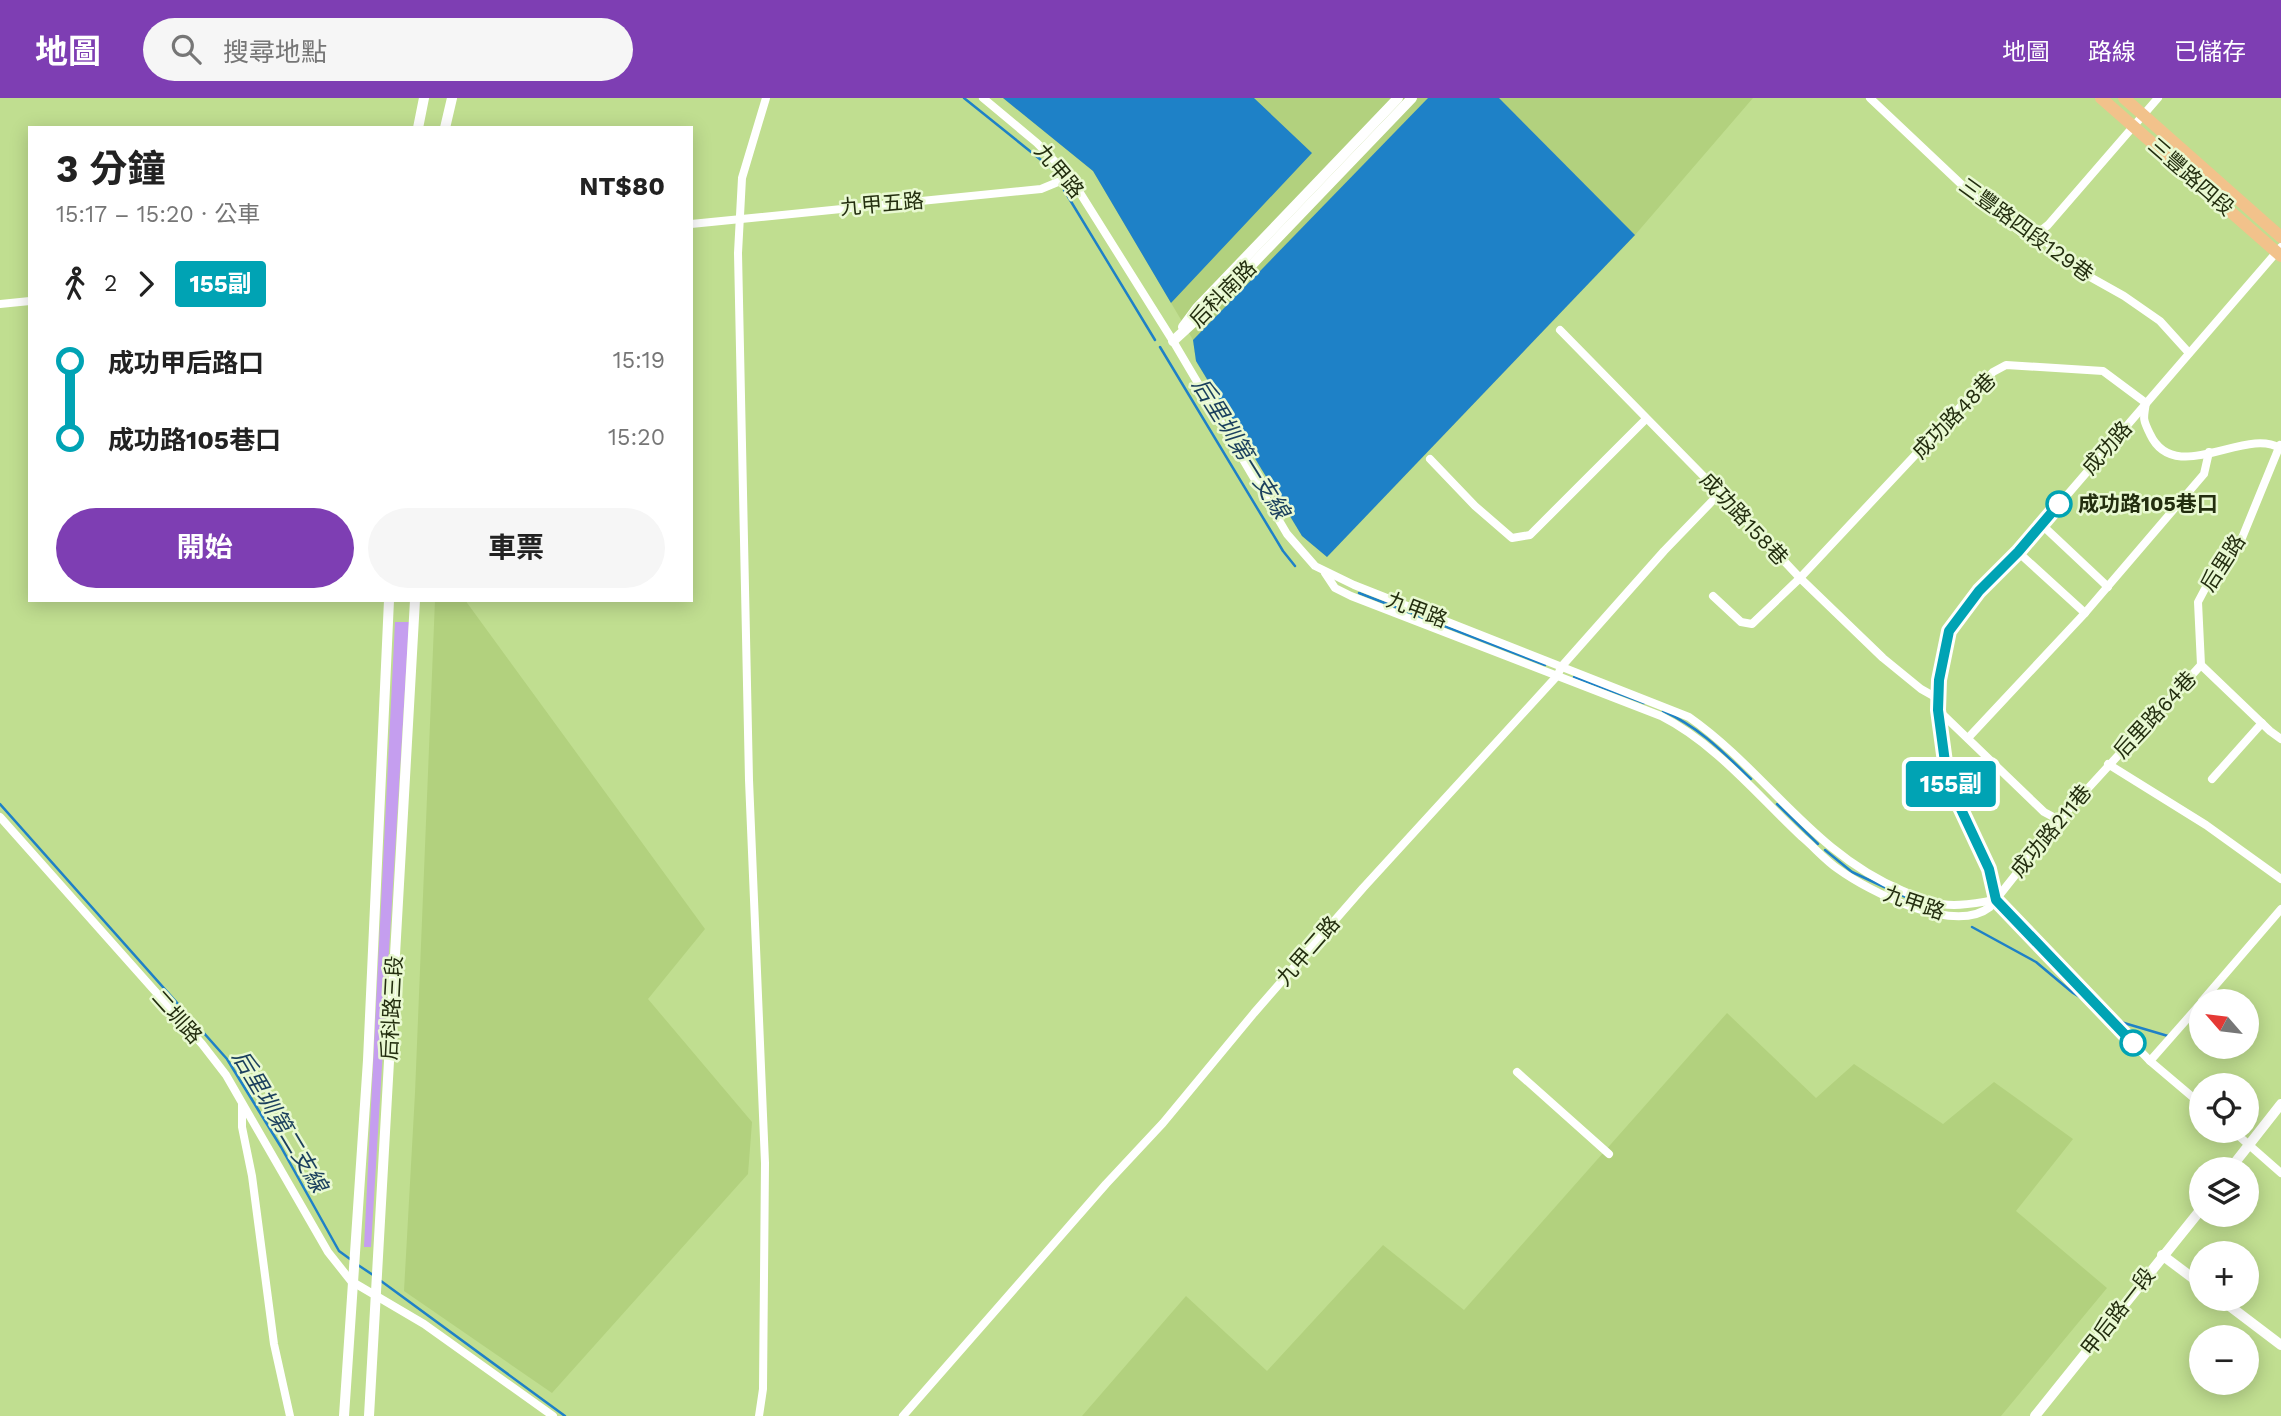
<!DOCTYPE html>
<html lang="zh-TW">
<head>
<meta charset="utf-8">
<style>
  :root { --surface:#fff; --page:#f6f6f6; --text:#222; --muted:#767676; --accent:#7e3eb3 }
  body { margin:0; font-family:"Work Sans","Noto Sans TC",sans-serif; background:var(--page); color:var(--text); height:100vh; display:flex; flex-direction:column; font-size:26px; white-space:nowrap }
  * { box-sizing:border-box; margin:0 }
  p { font-size:23px; color:var(--muted) }
  .icon { flex:none; width:38px; height:38px; fill:none; stroke:currentColor; stroke-width:2; stroke-linecap:round; stroke-linejoin:round }
  .map { position:relative; flex:1; overflow:hidden }
  .drawer { position:absolute; left:28px; top:28px; width:665px; height:476px; display:flex; flex-direction:column; background:var(--surface); border-radius:0px; box-shadow:0 4px 18px #0003 }
  .drawer>* { flex:none }
  .badge { padding:0 14px; border-radius:5px; font-size:24px; line-height:46px }
  .needle { width:46px; rotate:298deg }
  .controls { position:absolute; left:2189px; top:891px; display:grid; gap:14px }
  .controls a { display:grid; place-items:center; width:70px; height:70px; border-radius:50%; background:var(--surface); box-shadow:0 4px 18px #0003; font-size:35px }
  .map>.badge { position:absolute; translate:-50% -50%; box-shadow:0 0 0 4px #fff }
  .legs { display:flex; align-items:center; gap:10px; height:77px; padding:0 28px; font-size:23px }
  .legs p { margin-inline-start:auto }
  .head { display:flex; align-items:center; justify-content:space-between; height:119px; padding:0 28px }
  h1 { font-size:38px; font-weight:700; line-height:52px }
  .action { display:flex; gap:14px; margin-top:auto; padding:14px 28px }
  .action a { flex:1; height:80px; border-radius:42px; background:var(--accent); color:#fff; font-size:28px; font-weight:700; line-height:80px; text-align:center }
  .action a+a { background:var(--page); color:var(--text) }
  ul { padding:0 28px; list-style:none }
  li { display:flex; align-items:center; gap:24px; height:77px; font-size:26px }
  li i { display:grid; place-items:center; width:10px; height:100%; margin:0 9px; background:currentColor }
  li i::after { content:''; width:18px; height:18px; margin:-9px; border:5px solid; border-radius:50%; background:var(--surface) }
  li p { margin-inline-start:auto }
  li:first-child i { background:linear-gradient(#0000 50%,currentColor 0) }
  li:last-child i { background:linear-gradient(currentColor 50%,#0000 0) }
  header { display:flex; align-items:center; gap:42px; box-sizing:border-box; height:98px; padding:0 35px; background:var(--accent); color:#fff }
  header strong { font-size:33px }
  nav { display:flex; gap:38px; margin-inline-start:auto; font-size:24px }
  .search { width:490px; height:63px; background:var(--page); display:flex; align-items:center; gap:18px; box-sizing:border-box; padding:0 24px; border-radius:38px; color:var(--muted); font-size:26px }
  .map>svg:first-child { display:block }
</style>
</head>
<body>
<header>
<strong>地圖</strong>
<div class="search"><svg class="icon" aria-label="search" viewBox="0 0 24 24"><circle cx="10" cy="10" r="6"/><path d="M15 15l6 6"/></svg>搜尋地點</div>
<nav><a>地圖</a><a>路線</a><a>已儲存</a></nav>
</header>
<div class="map">
<svg width="2281" height="1318" viewBox="0 0 2281 1318">
  <rect width="100%" height="100%" fill="#c0de90"/>
  <g fill="#b2d17e">
    <polygon points="1003,0 1753,0 1635,137 1327,459 1302,438 1196,263 1193,242 1093,73"/>
    <polygon points="435,502 465,502 705,831 648,901 752,1024 748,1076 552,1295 404,1193 415,995"/>
    <polygon points="1727,915 1816,1000 1854,966 1943,1026 1994,984 2073,1041 2016,1113 2107,1190 2001,1318 1082,1318 1186,1198 1267,1273 1383,1147 1464,1212"/>
  </g>
  <polygon fill="#c59eef" points="395,524 409,524 371,1149 364,1149"/>
  <g fill="#1e81c7">
    <polygon points="1003,0 1254,0 1312,55 1171,205 1093,73"/>
    <polygon points="1428,0 1499,0 1635,137 1327,459 1302,438 1196,263 1193,242"/>
  </g>
  <g fill="none" stroke-linecap="round" stroke-linejoin="round">
    <g stroke="#1e81c7" stroke-width="2.5">
      <polyline points="964,0 1051,70"/>
      <polyline points="1064,92 1155,242"/>
      <polyline points="1160,249 1283,453 1295,468"/>
      <polyline points="1359,495 1545,567"/>
      <polyline points="1574,579 1644,605"/>
      <path d="M1663,613C1699,629 1723,654 1751,681"/>
      <polyline points="0,706 227,961 281,1049 339,1153 350,1161"/>
      <polyline points="1777,706 1818,746"/>
      <polyline points="1825,752 1852,774 1925,808"/>
      <polyline points="1972,829 2036,864 2073,895 2088,904"/>
      <polyline points="2112,918 2124,925 2168,938"/>
      <polyline points="358,1167 373,1177"/>
      <polyline points="381,1183 565,1318"/>
    </g>
    <g stroke="#fff" stroke-width="8">
      <path d="M983,0L1037,45L1070,79L1173,243L1287,436L1315,468L1354,487L1689,619C1766,673 1813,756 1903,793C1919,800 1936,807 1954,807C1968,807 1982,804 1996,802"/>
      <polyline points="1870,0 1979,103 2030,141 2048,127 2158,0"/>
      <polyline points="691,126 1041,91 1070,79"/>
      <polyline points="2037,136 2083,175 2124,198 2160,223 2189,255"/>
      <polyline points="0,206 30,203"/>
      <polyline points="1560,232 1720,395 1800,480 1883,560 1921,591 1937,600"/>
      <polyline points="2280,347 2242,440 2226,467 2207,487 2198,504 2201,567 2270,633 2281,641"/>
      <polyline points="1430,361 1475,408 1512,440 1530,437 1646,321"/>
      <polyline points="2041,426 2108,489"/>
      <polyline points="2018,454 2085,515"/>
      <path d="M1325,475L1335,490L1351,498L1661,618C1716,646 1757,697 1802,739C1814,749 1825,762 1838,771C1870,794 1954,837 1990,809L2059,722L2201,567"/>
      <path d="M1713,498L1741,524L1752,526L1800,480L1993,274L2006,267L2103,273L2146,305C2143,321 2143,322 2150,336C2175,390 2247,327 2281,351"/>
      <polyline points="1938,612 2044,714 2059,722"/>
      <polyline points="1968,640 2085,515 2204,376 2209,354"/>
      <polyline points="2108,666 2206,727 2281,781"/>
      <polyline points="2212,681 2262,625"/>
      <polyline points="0,719 202,946 226,977 328,1154 351,1183 424,1226 553,1318"/>
      <polyline points="2202,903 2281,811"/>
      <polyline points="2150,963 2202,904"/>
      <polyline points="1517,974 1609,1056"/>
      <polyline points="242,1007 242,1029 252,1078 274,1246 290,1318"/>
      <path d="M2202,1007L2150,963L1996,802C1994,791 1992,780 1988,770C1978,744 1962,720 1953,693C1937,648 1930,580 1949,535C1961,505 1995,476 2018,454L2281,149"/>
      <polyline points="2232,1032 2281,1075"/>
      <polyline points="759,1318 763,1291 765,1065 749,682 738,155 742,80 766,0"/>
      <polyline points="903,1318 1106,1086 1163,1025 1254,915 1363,790 1557,578 1562,568 1664,453 1720,395"/>
    </g>
    <g stroke="#fff" stroke-width="10">
      <polyline points="418,30 424,0"/>
      <polyline points="445,30 452,0"/>
      <polyline points="1183,229 1197,210 1398,0"/>
      <polyline points="1173,243 1220,200 1412,0"/>
      <polyline points="2230,1071 2281,1006"/>
      <polyline points="2162,1157 2202,1187"/>
      <polyline points="2219,1200 2281,1247"/>
      <polyline points="344,1318 368,962 389,502"/>
      <polyline points="369,1318 415,502"/>
      <polyline points="2035,1318 2202,1110"/>
    </g>
    <g stroke="#f2c28b" stroke-width="12">
      <polyline points="2101,0 2281,158"/>
      <polyline points="2124,0 2281,139"/>
    </g>
  </g>
  <g fill="none" stroke-linecap="round" stroke-linejoin="round">
    <defs>
      <polyline id="line-1" points="2059,406 2018,454 1979,493 1949,533 1939,582 1938,612 1945,664 1952,692 1989,771 1996,802 2133,945"/>
    </defs>
    <use href="#line-1" stroke="#fff" stroke-width="16"/>
    <use href="#line-1" stroke="#00a3b4" stroke-width="10"/>
  </g>
  <g fill="#fff" stroke="#00a3b4" stroke-width="3.5">
    <circle cx="2059" cy="406" r="12"/>
    <circle cx="2133" cy="945" r="12"/>
  </g>
  <g text-anchor="middle" stroke-width="5" stroke-linejoin="round" paint-order="stroke">
    <g font-size="21" fill="#232e0f" stroke="#e9f9d2">
      <text transform="translate(1059 73) rotate(50)" y="7">九甲路</text>
      <text transform="translate(2191 79) rotate(41)" y="7">三豐路四段</text>
      <text transform="translate(882 106) rotate(-5)" y="7">九甲五路</text>
      <text transform="translate(2026 132) rotate(36)" y="7">三豐路四段129巷</text>
      <text transform="translate(1223 196) rotate(-45)" y="7">后科南路</text>
      <text transform="translate(1954 318) rotate(-46)" y="7">成功路48巷</text>
      <text transform="translate(2107 350) rotate(-49)" y="7">成功路</text>
      <text transform="translate(1744 421) rotate(47)" y="7">成功路158巷</text>
      <text transform="translate(2223 465) rotate(-57)" y="7">后里路</text>
      <text transform="translate(1417 512) rotate(21)" y="7">九甲路</text>
      <text transform="translate(2155 617) rotate(-47)" y="7">后里路64巷</text>
      <text transform="translate(2051 733) rotate(-50)" y="7">成功路211巷</text>
      <text transform="translate(1914 805) rotate(19)" y="7">九甲路</text>
      <text transform="translate(1308 853) rotate(-49)" y="7">九甲二路</text>
      <text transform="translate(392 910) rotate(-87)" y="7">后科路三段</text>
      <text transform="translate(177 919) rotate(48)" y="7">二圳路</text>
      <text transform="translate(2118 1214) rotate(-52)" y="7">甲后路一段</text>
    </g>
    <g font-size="21" font-weight="bold" fill="#232e0f" stroke="#e9f9d2" text-anchor="start">
      <text x="2078" y="413">成功路105巷口</text>
    </g>
    <g font-size="23" font-style="italic" fill="#1a3f5d" stroke="#e9f9d2">
      <text transform="translate(1241 350) rotate(58)" y="8">后里圳第一支線</text>
      <text transform="translate(280 1023) rotate(59)" y="8">后里圳第二支線</text>
    </g>
  </g>
</svg>
<div class="controls">
<a><svg class="needle" viewBox="-14 -14 28 28"><path d="M0-13l5 13h-10z" fill="#e53935"/><path d="M0 13l5-13h-10z" fill="#767676"/></svg></a>
<a><svg class="icon" aria-label="locate" viewBox="0 0 24 24"><circle cx="12" cy="12" r="6"/><path d="M12 2v4M12 18v4M2 12h4M18 12h4"/></svg></a>
<a><svg class="icon" aria-label="layers" viewBox="0 0 24 24"><path d="M12 4l9 5-9 5-9-5zM3 14l9 5 9-5"/></svg></a>
<a>+</a>
<a>−</a>
</div>
<b class="badge" style="left:1951px;top:686px;background:#00a3b4;color:#fff">155副</b>
<section class="drawer">
<div class="head"><div><h1>3 分鐘</h1><p>15:17 – 15:20 · 公車</p></div><b>NT$80</b></div>
<div class="legs"><svg class="icon" aria-label="walk" viewBox="0 0 24 24"><circle cx="13" cy="4" r="2"/><path d="M13 8l-2 6 4 7M11 14l-3 7M7 12l3-4h3l4 4"/></svg>2<svg class="icon" aria-label="forward" viewBox="0 0 24 24"><path d="M9 5l7 7-7 7"/></svg><b class="badge" style="background:#00a3b4;color:#fff">155副</b></div>
<ul>
<li><i style="color:#00a3b4"></i><b>成功甲后路口</b><p>15:19</p></li>
<li><i style="color:#00a3b4"></i><b>成功路105巷口</b><p>15:20</p></li>
</ul>
<div class="action"><a>開始</a><a>車票</a></div>
</section>
</div>
</body>
</html>
